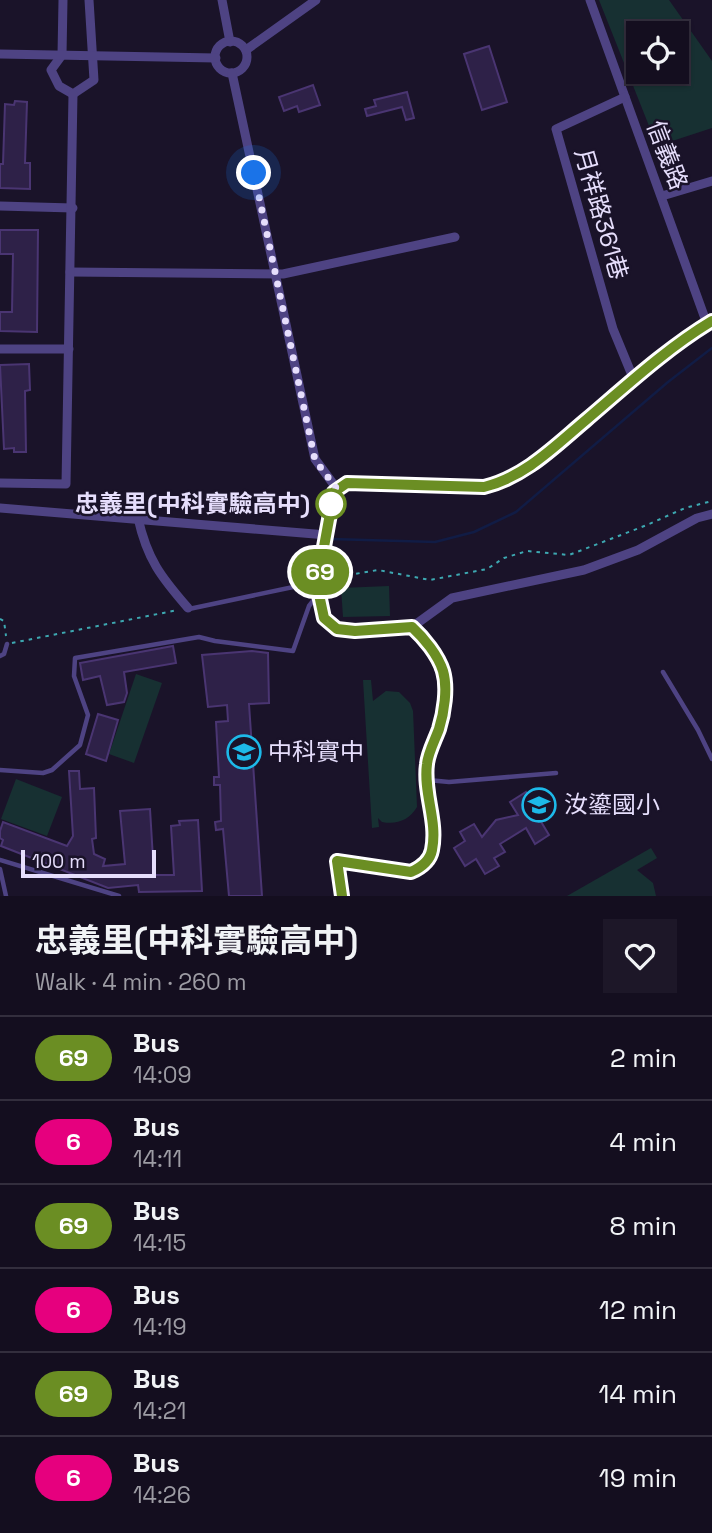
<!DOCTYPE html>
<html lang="en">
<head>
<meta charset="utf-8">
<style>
  :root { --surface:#140e1f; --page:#1d1728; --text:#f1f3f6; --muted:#9d9ca4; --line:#332e3d }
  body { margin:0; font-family:"Space Grotesk","Noto Sans TC",sans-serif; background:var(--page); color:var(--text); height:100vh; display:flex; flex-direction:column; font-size:26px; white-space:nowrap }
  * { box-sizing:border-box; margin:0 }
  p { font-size:23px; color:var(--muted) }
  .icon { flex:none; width:38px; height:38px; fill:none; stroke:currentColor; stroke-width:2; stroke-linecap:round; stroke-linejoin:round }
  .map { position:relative; height:896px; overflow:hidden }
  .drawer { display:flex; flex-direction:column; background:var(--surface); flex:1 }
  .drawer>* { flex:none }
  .badge { padding:0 14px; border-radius:23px; font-size:24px; line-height:46px }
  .controls { position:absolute; left:626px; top:21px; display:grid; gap:14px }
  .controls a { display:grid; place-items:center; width:63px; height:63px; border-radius:0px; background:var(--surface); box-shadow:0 2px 5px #0004,0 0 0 2px var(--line); font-size:35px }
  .scale { position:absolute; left:21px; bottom:18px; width:135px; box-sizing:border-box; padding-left:7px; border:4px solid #e6defc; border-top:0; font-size:19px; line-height:24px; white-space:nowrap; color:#e6defc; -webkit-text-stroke:5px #1a1329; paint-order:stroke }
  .you { position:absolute; width:35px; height:35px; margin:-18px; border:5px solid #fff; border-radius:50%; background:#1a73e8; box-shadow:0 0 0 10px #1a73e833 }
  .map>.badge { position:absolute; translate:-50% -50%; box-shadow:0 0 0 4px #fff }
  .round { display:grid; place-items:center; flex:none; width:74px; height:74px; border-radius:0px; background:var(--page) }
  .overview { display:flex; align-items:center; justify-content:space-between; height:119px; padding:0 35px }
  h1 { font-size:33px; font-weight:700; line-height:52px }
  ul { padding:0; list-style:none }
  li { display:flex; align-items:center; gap:21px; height:84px; padding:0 35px; border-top:2px solid var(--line) }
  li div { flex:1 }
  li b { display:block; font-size:26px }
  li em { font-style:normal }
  li .badge { min-width:77px; font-weight:700; text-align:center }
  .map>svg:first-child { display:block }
</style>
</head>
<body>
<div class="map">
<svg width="712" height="896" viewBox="0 0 712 896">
  <rect width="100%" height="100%" fill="#1a1329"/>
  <g fill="#173032" fill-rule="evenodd">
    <path d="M599,0H669L712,61V128L657,146ZM639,33H677V72H639Z"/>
    <polygon points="389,586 390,616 343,617 341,588"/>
    <polygon points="136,674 162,683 134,763 109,754"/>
    <path d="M363,680H371L373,701L386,691L399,692L410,703L413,711L417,807C409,820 397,825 382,822L378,818L379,827L372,828Z"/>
    <polygon points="16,779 62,797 47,836 1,819"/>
    <polygon points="651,848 657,858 637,870 653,883 656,896 567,896"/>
  </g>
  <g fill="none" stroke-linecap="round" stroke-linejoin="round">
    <polyline stroke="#111c45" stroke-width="2.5" points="331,539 435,542 474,532 516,512 668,382 712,348"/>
  </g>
  <g fill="#2e2148" stroke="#4a3572" stroke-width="2">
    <polygon points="489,46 507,102 482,110 464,54"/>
    <polygon points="313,85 320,105 299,112 297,106 284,111 279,97"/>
    <polygon points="407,92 414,118 406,120 402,107 367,116 365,109 376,106 374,100"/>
    <polygon points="15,101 27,102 25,163 30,163 30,189 0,188 0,164 3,164 5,104 14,105"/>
    <polygon points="0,230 38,230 37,332 0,331 0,312 12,312 13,254 0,254"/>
    <polygon points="29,364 30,390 25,391 26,452 14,452 14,448 4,449 0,365"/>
    <polygon points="173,646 176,663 124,672 127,693 124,702 107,705 100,676 83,680 80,663"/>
    <polygon points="252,651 268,653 269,703 249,704 262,896 229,896 223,829 216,830 215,822 221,821 220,785 214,785 214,777 219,777 216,722 228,721 227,705 208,707 202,655"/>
    <polygon points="98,714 118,720 106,761 86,754"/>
    <polygon points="69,771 79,771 80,789 94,788 96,838 92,839 94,854 105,859 103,866 125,864 120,811 150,809 154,875 174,875 171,826 180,825 179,821 198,820 202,891 139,892 138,885 108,888 1,846 3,840 0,838 0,831 3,822 67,846 73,836"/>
    <polygon points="526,792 531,801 539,796 550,814 540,820 549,835 535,844 526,828 500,844 505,852 494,858 499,866 485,874 476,859 465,866 454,848 465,841 460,832 474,824 482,837 496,820 518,815 510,802"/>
  </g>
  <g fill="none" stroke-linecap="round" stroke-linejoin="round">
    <g stroke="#3da8b1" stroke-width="2" stroke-dasharray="3.5 5" stroke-linecap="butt">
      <polyline points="331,578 378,570 430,580 487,569 504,558 527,551 569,555 647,525 685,508 712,501"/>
      <polyline points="0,619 4,621 6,636"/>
      <polyline points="12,643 178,610"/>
    </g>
    <g stroke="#4e4383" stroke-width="4.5">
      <polyline points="189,609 317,582"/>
      <polyline points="0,656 4,654 7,644"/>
      <polyline points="663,672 698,730 712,759"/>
      <polyline points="0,770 43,773 52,770 80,745 88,715 74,676 75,658 199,637 215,641 293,651 309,606 316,597"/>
      <polyline points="428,780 449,782 556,773"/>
      <polyline points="0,860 119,896"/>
      <polyline points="0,869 6,896"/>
    </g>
    <g stroke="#4e4383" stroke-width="9">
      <polyline points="63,0 62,55 51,70 59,86 73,94 94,80 89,0"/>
      <polyline points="222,0 230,42"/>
      <polyline points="590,0 707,324"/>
      <circle cx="231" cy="57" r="16"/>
      <polyline points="246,50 316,0"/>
      <polyline points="0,54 216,58"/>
      <polyline points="232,73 315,459 337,489"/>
      <polyline points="625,97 556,129 613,329 634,380"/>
      <polyline points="662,196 712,181"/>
      <polyline points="0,206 73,208"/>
      <polyline points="70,272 283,274 455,237"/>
      <polyline points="0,349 69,349"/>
      <polyline points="0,483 66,484 73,94"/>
      <polyline points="0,508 327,535"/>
      <path d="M138,518C147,559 161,577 188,608"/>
      <polyline points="412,627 452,598 584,570 638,550 697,518 712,514"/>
    </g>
    <path stroke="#917ff3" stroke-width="12" d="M343,896L337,861L411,872C453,851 422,800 426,764C428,753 435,740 439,729C452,690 443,655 412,627L355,631L337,629L324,618L318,585L334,492L347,483L484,487C523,478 552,448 582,423C624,388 666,349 712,320"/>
  </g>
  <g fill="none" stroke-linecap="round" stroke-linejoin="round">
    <defs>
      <path id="line" d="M342,896L337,861L411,872C420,868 430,861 432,850C438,821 423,793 427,764C428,753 435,740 439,729C444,713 448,688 443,671C438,655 424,638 412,627L355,631L337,629L324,618L317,585L334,492L347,483L484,487C525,477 555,446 586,420C626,386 667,348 712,321"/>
    </defs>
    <use href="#line" stroke="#fff" stroke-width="16"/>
    <use href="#line" stroke="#6b8e23" stroke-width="10"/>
    <polyline stroke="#e6defc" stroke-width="7" stroke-dasharray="0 12.6" points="254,173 315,460 337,489 331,504"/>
  </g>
  <defs>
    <symbol id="school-ring" viewBox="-11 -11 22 22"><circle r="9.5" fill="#1a1329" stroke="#1db9e9" stroke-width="1.5"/><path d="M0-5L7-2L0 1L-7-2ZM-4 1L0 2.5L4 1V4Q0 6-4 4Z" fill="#1db9e9"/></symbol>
  </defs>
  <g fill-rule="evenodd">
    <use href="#school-ring" x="225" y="733" width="38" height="38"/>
    <use href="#school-ring" x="520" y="786" width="38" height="38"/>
  </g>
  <circle fill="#fff" stroke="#6b8e23" stroke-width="3.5" cx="331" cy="504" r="14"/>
  <g text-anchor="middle" stroke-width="5" stroke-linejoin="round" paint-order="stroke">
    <g font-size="24" fill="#e6defc" stroke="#1a1329">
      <text transform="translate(667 155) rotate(69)" y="8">信義路</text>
      <text transform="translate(601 214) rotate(74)" y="8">月祥路361巷</text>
    </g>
    <g font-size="24" font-weight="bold" fill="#e6defc" stroke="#1a1329" text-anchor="end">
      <text x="310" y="512">忠義里(中科實驗高中)</text>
    </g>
    <g font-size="24" fill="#e6defc" stroke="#1a1329" text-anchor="start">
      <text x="268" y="760">中科實中</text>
      <text x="564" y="813">汝鎏國小</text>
    </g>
  </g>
</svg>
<div class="controls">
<a><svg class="icon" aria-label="locate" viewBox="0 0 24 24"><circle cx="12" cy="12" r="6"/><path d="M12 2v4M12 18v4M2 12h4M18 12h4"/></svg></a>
</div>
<div class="scale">100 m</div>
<div class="you" style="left:254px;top:173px"></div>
<b class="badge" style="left:320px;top:572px;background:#6b8e23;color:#fff">69</b>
</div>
<section class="drawer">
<div class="overview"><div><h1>忠義里(中科實驗高中)</h1><p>Walk · 4 min · 260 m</p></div><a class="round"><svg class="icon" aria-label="heart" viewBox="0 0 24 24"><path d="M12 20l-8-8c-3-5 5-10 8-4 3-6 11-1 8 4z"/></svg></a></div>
<ul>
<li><span class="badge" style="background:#6b8e23;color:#fff">69</span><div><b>Bus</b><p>14:09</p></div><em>2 min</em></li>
<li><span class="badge" style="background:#e6007e;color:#fff">6</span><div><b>Bus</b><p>14:11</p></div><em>4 min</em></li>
<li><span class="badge" style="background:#6b8e23;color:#fff">69</span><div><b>Bus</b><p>14:15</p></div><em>8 min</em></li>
<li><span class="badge" style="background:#e6007e;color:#fff">6</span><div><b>Bus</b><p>14:19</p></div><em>12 min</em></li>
<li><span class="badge" style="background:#6b8e23;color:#fff">69</span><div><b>Bus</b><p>14:21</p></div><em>14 min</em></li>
<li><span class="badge" style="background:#e6007e;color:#fff">6</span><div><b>Bus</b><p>14:26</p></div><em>19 min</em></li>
</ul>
</section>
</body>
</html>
